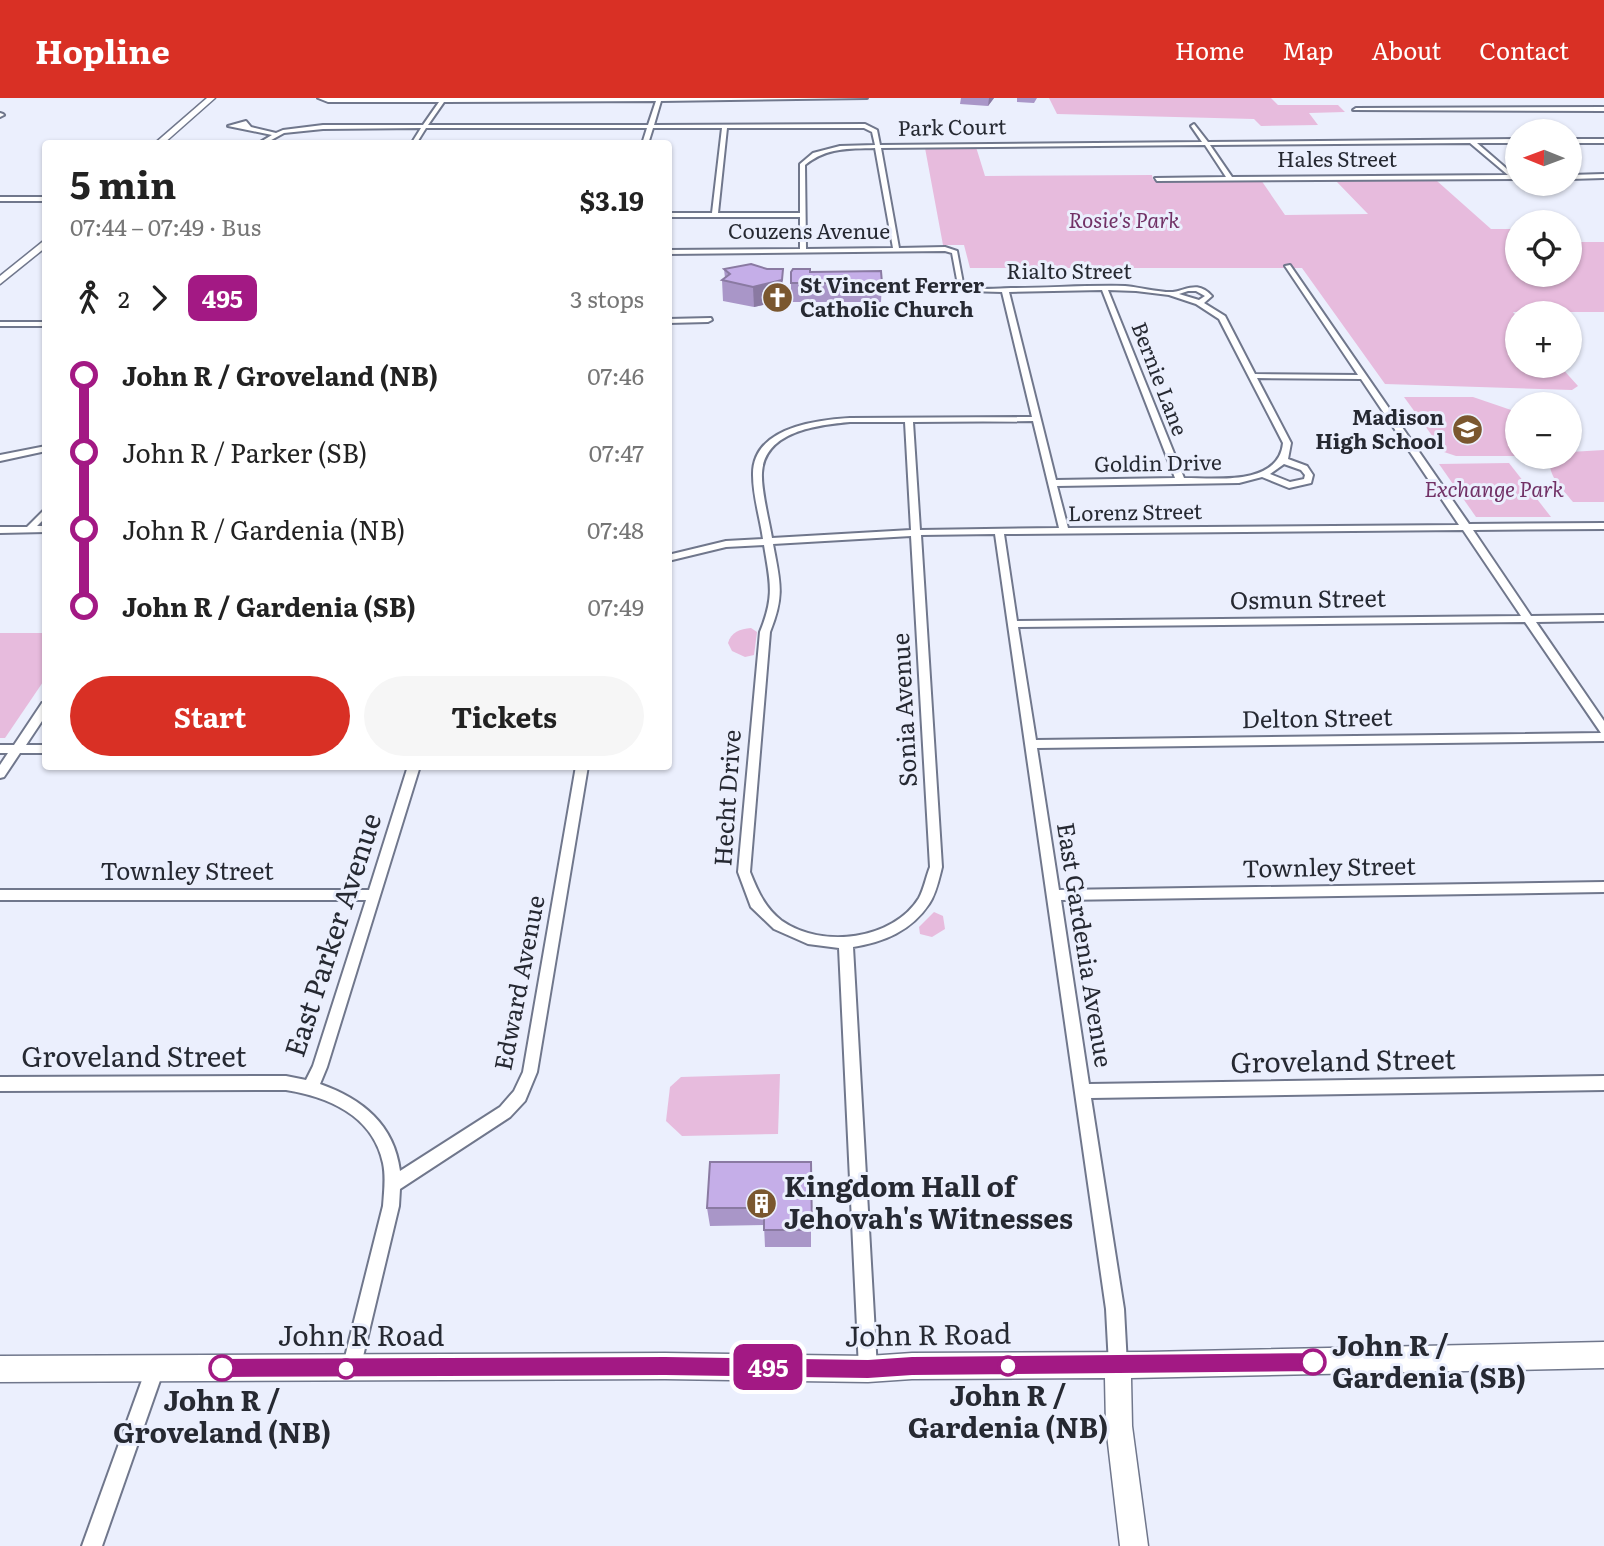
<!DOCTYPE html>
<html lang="en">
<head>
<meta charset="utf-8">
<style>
  :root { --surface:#fff; --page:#f6f6f6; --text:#222; --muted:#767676; --accent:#d93025 }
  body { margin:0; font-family:Literata,serif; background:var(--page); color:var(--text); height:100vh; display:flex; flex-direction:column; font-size:26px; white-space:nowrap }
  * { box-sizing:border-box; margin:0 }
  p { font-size:23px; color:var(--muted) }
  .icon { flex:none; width:38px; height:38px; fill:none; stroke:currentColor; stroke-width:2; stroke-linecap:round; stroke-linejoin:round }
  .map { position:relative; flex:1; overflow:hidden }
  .drawer { position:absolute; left:42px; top:42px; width:630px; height:630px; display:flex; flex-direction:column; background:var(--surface); border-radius:7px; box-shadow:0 2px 5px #0004 }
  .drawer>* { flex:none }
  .badge { padding:0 14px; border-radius:10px; font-size:24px; line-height:46px }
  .needle { width:46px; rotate:271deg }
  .tools { position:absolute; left:1505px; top:21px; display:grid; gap:14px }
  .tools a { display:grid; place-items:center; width:77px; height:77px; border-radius:50%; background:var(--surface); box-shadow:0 2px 5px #0004; font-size:35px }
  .map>.badge { position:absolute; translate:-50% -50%; box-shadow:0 0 0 4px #fff }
  .legs { display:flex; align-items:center; gap:10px; height:77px; padding:0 28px; font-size:23px }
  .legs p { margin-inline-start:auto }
  .headline { display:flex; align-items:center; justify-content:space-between; height:119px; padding:0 28px }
  h1 { font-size:38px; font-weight:700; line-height:52px }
  .button { display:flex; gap:14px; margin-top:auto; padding:14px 28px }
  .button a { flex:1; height:80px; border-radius:42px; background:var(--accent); color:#fff; font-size:28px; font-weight:700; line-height:80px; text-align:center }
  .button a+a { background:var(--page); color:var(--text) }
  ul { padding:0 28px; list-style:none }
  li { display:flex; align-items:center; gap:24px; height:77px; font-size:26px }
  li i { display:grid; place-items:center; width:10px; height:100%; margin:0 9px; background:currentColor }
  li i::after { content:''; width:18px; height:18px; margin:-9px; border:5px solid; border-radius:50%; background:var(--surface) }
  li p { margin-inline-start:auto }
  li:first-child i { background:linear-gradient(#0000 50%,currentColor 0) }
  li:last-child i { background:linear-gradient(currentColor 50%,#0000 0) }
  header { display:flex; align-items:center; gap:42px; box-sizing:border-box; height:98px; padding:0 35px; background:var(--accent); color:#fff }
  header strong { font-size:33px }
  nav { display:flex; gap:38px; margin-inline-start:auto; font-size:24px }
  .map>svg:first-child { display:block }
</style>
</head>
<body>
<header>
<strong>Hopline</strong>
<nav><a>Home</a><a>Map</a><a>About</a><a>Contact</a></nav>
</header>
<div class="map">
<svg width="1604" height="1448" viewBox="0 0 1604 1448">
  <rect width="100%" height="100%" fill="#ebeffd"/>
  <g fill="#e7bbdd">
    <polygon points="1049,0 1271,0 1278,7 1338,7 1345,14 1309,15 1318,27 1261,28 1254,21 1057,16"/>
    <polygon points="976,49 985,78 1152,77 1153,82 1261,82 1285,117 1368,116 1336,83 1437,83 1491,131 1517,131 1517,177 1570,177 1570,144 1604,144 1604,214 1513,214 1517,219 1517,268 1560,268 1578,288 1572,292 1385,286 1302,170 970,170 964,147 943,147 925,50"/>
    <polygon points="1404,299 1473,299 1514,313 1517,315 1517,358 1456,358 1444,354"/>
    <path d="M1604,352V404H1573C1562,390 1547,378 1550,359H1570V354Z"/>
    <polygon points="1509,365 1551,419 1476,419 1439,366"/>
    <path d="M751,530L757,534L754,557L745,559L732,553L728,545C731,534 740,531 751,530Z"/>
    <polygon points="0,535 46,535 45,581 5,640 0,640"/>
    <polygon points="934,814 943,818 945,831 932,839 920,836 919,829"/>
    <polygon points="780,976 778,1036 682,1038 666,1023 670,989 681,979"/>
  </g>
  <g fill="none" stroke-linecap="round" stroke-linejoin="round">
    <defs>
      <g id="street">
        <path d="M318,0H867L661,3L654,27L865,26L877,32L880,47L1202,44L1191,28L1194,26L1208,44L1517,41V45H1477L1514,77H1517V81L1157,83L1155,80L1226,79L1205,47L881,50L899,150L945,149L957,153L963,185C975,194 997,190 1011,190C1049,190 1087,187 1125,188C1137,189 1163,195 1173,194C1189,191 1198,183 1212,198L1204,205L1225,218L1255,276L1358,277L1285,168L1290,167L1469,426L1604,425V431L1473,432L1531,518L1604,517V523L1536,524L1604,623V643L1037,650L1059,792L1604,784V794L1061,802L1089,986L1604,978V992L1091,1000L1124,1211L1127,1267L1124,1273L1118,1276L1112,1273L1109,1267L1106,1211L995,436L921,437L942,769C939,781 936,796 929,806C911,833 884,844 853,849L877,1271L874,1277L868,1280L862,1277L859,1271L839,850L808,846L774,831L751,809L738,774L760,534C775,497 770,484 764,447L726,449L668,463V457L726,443L763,441C760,420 753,398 753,377C752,330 815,322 850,320L1032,319L1002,194L967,193L958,187L952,155L945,153L668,156V152L800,151V119H668V115H712L722,30H653L648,46H642L647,30H426L416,46H411L421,30L323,31L284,35L264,46H257L272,37L228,28L246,23L251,29L276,35L283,32L323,27H423L439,4H328ZM656,3L648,27H428L444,4ZM727,30H864L872,34L875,47L840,48L813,55L800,66V115H718ZM1470,45L1508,77L1232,79L1210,47ZM875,50L893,150L806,151L805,67C827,49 848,51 875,50ZM1102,192L1175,380L1056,382L1009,194ZM1108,192L1136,193L1169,197L1196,206L1219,221L1283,345C1279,388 1215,380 1184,380ZM1188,193H1196L1205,198L1199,202L1179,196ZM1257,280L1361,281L1459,427L1068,430L1057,388L1239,385L1262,379L1289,390L1311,385L1313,377L1307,368L1288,361L1291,345ZM1033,323L1059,430L920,432L913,324ZM850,324H905L911,432L772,440C769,422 761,392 762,375C764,333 818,327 850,324ZM1284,366L1301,372L1305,377L1304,381L1290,384L1270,376ZM1463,432L1521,518L1017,523L1004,436ZM911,438L930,769C926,779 924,791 919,800C893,842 822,851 782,823C765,810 758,794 750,774L770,534C785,497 780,484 773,446ZM1525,524L1601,635L1036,642L1018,529Z"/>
        <polygon points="1604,9 1604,13 1353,12 1356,10"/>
        <polygon points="0,15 3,16 4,17 0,19"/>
        <rect x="1570" y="41" width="34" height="4"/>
        <polygon points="1604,76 1604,80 1570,81 1570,77"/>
        <rect x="0" y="99" width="46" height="4"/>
        <polygon points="711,220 712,222 708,224 668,225 668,221"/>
        <rect x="0" y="224" width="46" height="4"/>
        <polygon points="46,348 46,353 0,363 0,357"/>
        <polygon points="46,410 46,419 37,428 46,428 46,434 0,435 0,429 27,429"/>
        <polygon points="46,604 46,617 26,647 46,647 46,655 20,655 4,679 0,680 0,667 8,655 0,655 0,647 14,647 42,605"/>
        <path d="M408,668H420L327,969L320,986C362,1001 394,1026 400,1073L500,1009L514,993L523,974L576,668H588L537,974L525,1003L510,1019L400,1091L399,1108L360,1271L357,1277L351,1280L345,1277L342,1271L383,1108C384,1094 386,1079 383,1065C373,1018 329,999 286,992L0,993V979L286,978L306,982L313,968L366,802H0V792H369Z"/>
        <polygon points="155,1262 161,1265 164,1271 102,1448 82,1448 146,1271 149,1265"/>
      </g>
      <g id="secondary">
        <polygon points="207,0 215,0 163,46 154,46"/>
        <polygon points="46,141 46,149 0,186 0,178"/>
        <polygon points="1604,1244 1604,1270 1131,1280 1132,1328 1148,1448 1120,1448 1106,1328 1105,1280 912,1281 868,1284 665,1281 0,1284 0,1258 665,1255 868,1258 912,1255 1147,1254"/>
      </g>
    </defs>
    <use href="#street" stroke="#70778c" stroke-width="4"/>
    <use href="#secondary" stroke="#70778c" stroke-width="3"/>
    <use href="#street" fill="#fff" fill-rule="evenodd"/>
    <use href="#secondary" fill="#fff" fill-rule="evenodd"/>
  </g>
  <g fill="#a996c8">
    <polygon points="961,0 994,0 988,8 960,6"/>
    <polygon points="1017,0 1037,0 1034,5 1017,4"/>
    <polygon points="724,171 783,191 782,203 754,209 723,203 722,182 725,180"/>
    <polygon points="791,174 810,174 882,185 881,204 791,204"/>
    <polygon points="811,1064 811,1149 765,1149 764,1127 710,1128 707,1110"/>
  </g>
  <g fill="#8a7aa2">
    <polygon points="989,0 994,0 988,8"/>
    <polygon points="783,171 782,203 754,209 753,189"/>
  </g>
  <g fill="#c5aee8" stroke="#8a7aa2" stroke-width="2">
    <polygon points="751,166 767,171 783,171 782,182 753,189 722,182 730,176 724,171"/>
    <polygon points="793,171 810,171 810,174 881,173 882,185 791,185 791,174"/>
    <polygon points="710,1064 811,1064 812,1132 764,1132 764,1110 707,1110"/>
  </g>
  <polygon fill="#a31984" stroke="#fff" stroke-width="2" points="1313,1254 1320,1257 1323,1264 1320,1271 1313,1274 912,1278 868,1281 665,1278 222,1280 215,1277 212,1270 215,1263 222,1260 665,1258 868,1261 912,1258"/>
  <defs>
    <symbol id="church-disc" viewBox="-11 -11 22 22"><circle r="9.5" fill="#7a572f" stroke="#ebeffd"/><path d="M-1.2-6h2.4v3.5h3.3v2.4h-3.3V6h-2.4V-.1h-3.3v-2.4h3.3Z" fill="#fff"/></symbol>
    <symbol id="school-disc" viewBox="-11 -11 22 22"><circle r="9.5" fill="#7a572f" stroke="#ebeffd"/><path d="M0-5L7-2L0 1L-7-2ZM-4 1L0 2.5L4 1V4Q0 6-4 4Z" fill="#fff"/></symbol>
    <symbol id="building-disc" viewBox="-11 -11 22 22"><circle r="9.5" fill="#7a572f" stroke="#ebeffd"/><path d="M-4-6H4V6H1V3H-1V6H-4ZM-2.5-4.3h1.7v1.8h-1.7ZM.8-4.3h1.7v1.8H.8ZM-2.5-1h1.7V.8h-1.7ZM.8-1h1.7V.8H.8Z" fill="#fff"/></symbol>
  </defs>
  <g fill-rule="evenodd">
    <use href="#church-disc" x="760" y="182" width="35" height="35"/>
    <use href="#school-disc" x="1450" y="314" width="35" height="35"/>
    <use href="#building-disc" x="744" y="1088" width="35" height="35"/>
  </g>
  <g fill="#fff" stroke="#a31984" stroke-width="3.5">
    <circle cx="1313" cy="1264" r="12"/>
    <circle cx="1008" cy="1268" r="9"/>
    <circle cx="222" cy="1270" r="12"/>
    <circle cx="346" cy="1271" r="9"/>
  </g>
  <g text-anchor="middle" stroke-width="6" stroke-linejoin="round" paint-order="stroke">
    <g font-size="21" fill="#262932" stroke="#ebeffd">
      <text transform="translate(952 30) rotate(-1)" y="7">Park Court</text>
      <text x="1337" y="69">Hales Street</text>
      <text x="809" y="141">Couzens Avenue</text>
      <text x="1069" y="181">Rialto Street</text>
      <text transform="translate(1159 281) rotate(69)" y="7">Bernie Lane</text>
      <text transform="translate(1158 366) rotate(-1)" y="7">Goldin Drive</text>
      <text transform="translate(1135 415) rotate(-1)" y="7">Lorenz Street</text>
    </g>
    <g font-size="21" font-style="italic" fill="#713166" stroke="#ebeffd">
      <text x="1124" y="130">Rosie's Park</text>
      <text x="1494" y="399">Exchange Park</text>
    </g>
    <g font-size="21" font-weight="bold" fill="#262932" stroke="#ebeffd" text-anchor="start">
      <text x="800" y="195">St Vincent Ferrer<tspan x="800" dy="24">Catholic Church</tspan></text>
      <text x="1444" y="327" text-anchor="end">Madison<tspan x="1444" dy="24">High School</tspan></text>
    </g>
    <g font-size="24" fill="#262932" stroke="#ebeffd">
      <text transform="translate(1308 502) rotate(-1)" y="8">Osmun Street</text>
      <text transform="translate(905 612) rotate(-93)" y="8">Sonia Avenue</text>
      <text transform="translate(1317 621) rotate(-1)" y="8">Delton Street</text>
      <text transform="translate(728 700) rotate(-86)" y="8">Hecht Drive</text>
      <text transform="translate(1329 770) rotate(-1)" y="8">Townley Street</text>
      <text x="187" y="782">Townley Street</text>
      <text transform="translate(1084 847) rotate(81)" y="8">East Gardenia Avenue</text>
      <text transform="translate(520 885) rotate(-79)" y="8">Edward Avenue</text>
    </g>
    <g font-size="28" fill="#262932" stroke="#ebeffd">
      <text transform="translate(333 837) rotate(-72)" y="10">East Parker Avenue</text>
      <text x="134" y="969">Groveland Street</text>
      <text transform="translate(1343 963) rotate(-1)" y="10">Groveland Street</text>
      <text transform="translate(928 1237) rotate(-1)" y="10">John R Road</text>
      <text x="361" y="1248">John R Road</text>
    </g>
    <g font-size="28" font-weight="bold" fill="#262932" stroke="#ebeffd" text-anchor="start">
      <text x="784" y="1099">Kingdom Hall of<tspan x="784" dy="32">Jehovah's Witnesses</tspan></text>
    </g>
    <g font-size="28" font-weight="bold" fill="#262932" stroke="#ebeffd">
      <text x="1332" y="1258" text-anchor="start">John R /<tspan x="1332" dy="32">Gardenia (SB)</tspan></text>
      <text x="1008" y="1308">John R /<tspan x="1008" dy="32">Gardenia (NB)</tspan></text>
      <text x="222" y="1313">John R /<tspan x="222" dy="32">Groveland (NB)</tspan></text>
    </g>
  </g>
</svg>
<div class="tools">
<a><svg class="needle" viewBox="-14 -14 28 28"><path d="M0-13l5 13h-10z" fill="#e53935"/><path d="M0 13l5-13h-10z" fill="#767676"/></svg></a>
<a><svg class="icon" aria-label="locate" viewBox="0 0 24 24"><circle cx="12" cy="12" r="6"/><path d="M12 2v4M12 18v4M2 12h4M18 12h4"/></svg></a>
<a>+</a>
<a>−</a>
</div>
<b class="badge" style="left:768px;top:1269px;background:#a31984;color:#fff">495</b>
<section class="drawer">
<div class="headline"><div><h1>5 min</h1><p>07:44 – 07:49 · Bus</p></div><b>$3.19</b></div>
<div class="legs"><svg class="icon" aria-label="walk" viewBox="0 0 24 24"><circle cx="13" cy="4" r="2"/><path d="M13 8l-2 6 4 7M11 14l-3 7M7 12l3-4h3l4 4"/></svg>2<svg class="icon" aria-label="forward" viewBox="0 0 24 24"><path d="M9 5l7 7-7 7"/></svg><b class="badge" style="background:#a31984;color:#fff">495</b><p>3 stops</p></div>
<ul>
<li><i style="color:#a31984"></i><b>John R / Groveland (NB)</b><p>07:46</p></li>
<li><i style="color:#a31984"></i><span>John R / Parker (SB)</span><p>07:47</p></li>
<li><i style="color:#a31984"></i><span>John R / Gardenia (NB)</span><p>07:48</p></li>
<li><i style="color:#a31984"></i><b>John R / Gardenia (SB)</b><p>07:49</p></li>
</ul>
<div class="button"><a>Start</a><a>Tickets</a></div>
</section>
</div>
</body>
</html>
